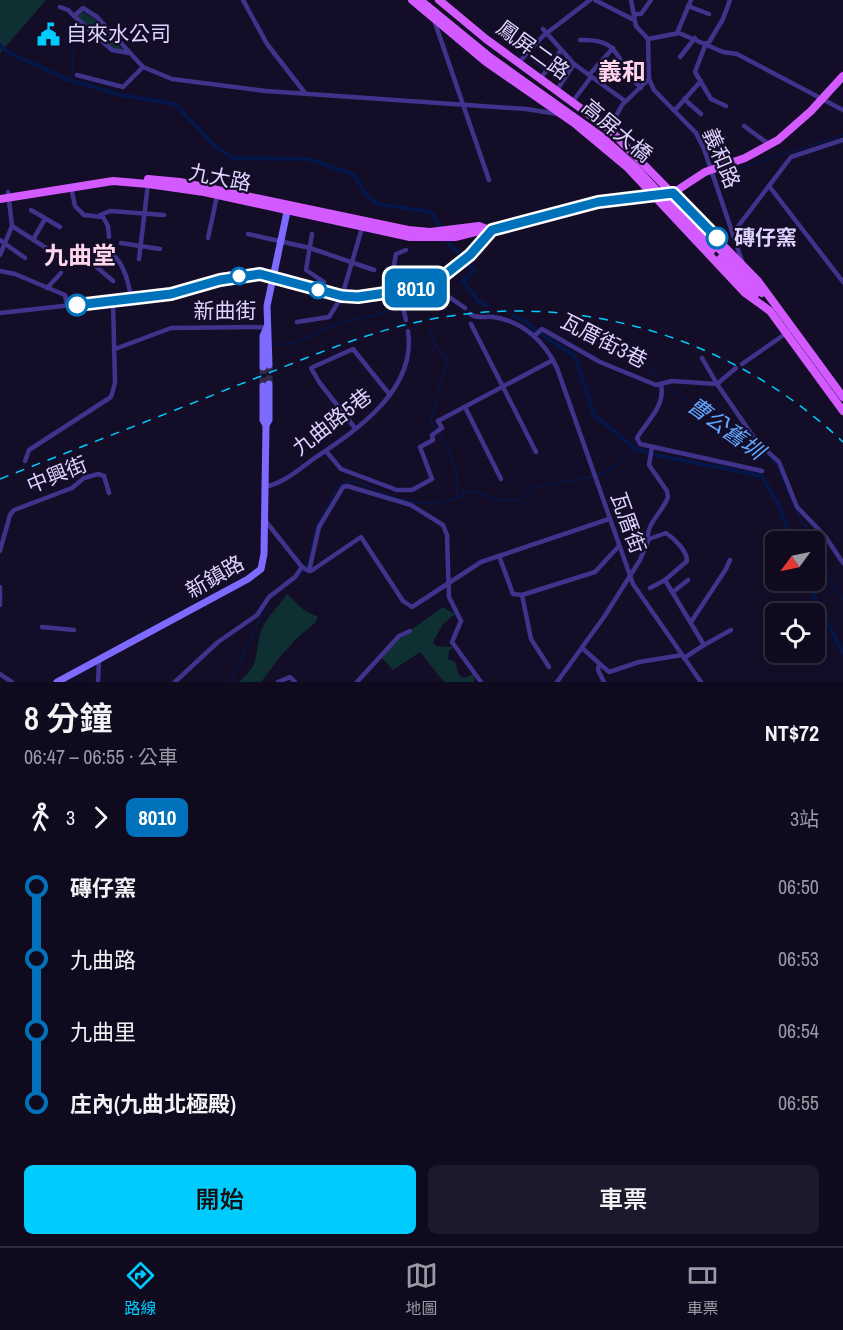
<!DOCTYPE html>
<html lang="zh-TW">
<head>
<meta charset="utf-8">
<style>
  :root { --surface:#0f0a1e; --page:#1d182b; --text:#f1f3f6; --muted:#9b9aa4; --line:#2f2b3c; --accent:#00cbfe }
  body { margin:0; font-family:"Archivo Narrow","Noto Sans TC",sans-serif; background:var(--page); color:var(--text); height:100vh; display:flex; flex-direction:column; font-size:22px; white-space:nowrap }
  * { box-sizing:border-box; margin:0 }
  p { font-size:20px; color:var(--muted) }
  .icon { flex:none; width:33px; height:33px; fill:none; stroke:currentColor; stroke-width:2; stroke-linecap:round; stroke-linejoin:round }
  .map { position:relative; height:682px; overflow:hidden }
  .drawer { display:flex; flex-direction:column; background:var(--surface); flex:1 }
  .drawer>* { flex:none }
  .badge { padding:0 12px; border-radius:9px; font-size:21px; line-height:39px }
  .needle { width:39px; rotate:237deg }
  .fabs { position:absolute; left:765px; top:531px; display:grid; gap:12px }
  .fabs a { display:grid; place-items:center; width:60px; height:60px; border-radius:9px; background:var(--surface); box-shadow:0 3px 9px #0003,0 0 0 2px var(--line); font-size:30px }
  .map>.badge { position:absolute; translate:-50% -50%; box-shadow:0 0 0 3px #fff }
  .legs { display:flex; align-items:center; gap:9px; height:66px; padding:0 24px; font-size:20px }
  .legs p { margin-inline-start:auto }
  .overview { display:flex; align-items:center; justify-content:space-between; height:102px; padding:0 24px }
  h1 { font-size:33px; font-weight:600; line-height:45px }
  .primary-button { display:flex; gap:12px; margin-top:auto; padding:12px 24px }
  .primary-button a { flex:1; height:69px; border-radius:9px; background:var(--accent); color:#111; font-size:24px; font-weight:600; line-height:69px; text-align:center }
  .primary-button a+a { background:var(--page); color:var(--text) }
  ul { padding:0 24px; list-style:none }
  li { display:flex; align-items:center; gap:21px; height:72px; font-size:22px }
  li i { display:grid; place-items:center; width:9px; height:100%; margin:0 8px; background:currentColor }
  li i::after { content:''; width:15px; height:15px; margin:-8px; border:4px solid; border-radius:50%; background:var(--surface) }
  li p { margin-inline-start:auto }
  li:first-child i { background:linear-gradient(#0000 50%,currentColor 0) }
  li:last-child i { background:linear-gradient(currentColor 50%,#0000 0) }
  .menu { display:flex; justify-content:space-around; align-items:center; height:84px; border-top:2px solid var(--line); background:var(--surface); font-size:16px; color:var(--muted) }
  .menu a { display:grid; justify-items:center; gap:3px }
  .menu .on { color:var(--accent) }
  .map>svg:first-child { display:block }
</style>
</head>
<body>
<div class="map">
<svg width="843" height="682" viewBox="0 0 843 682">
  <rect width="100%" height="100%" fill="#140d28"/>
  <g fill="#0f3032">
    <polygon points="0,0 46,0 0,53"/>
    <polygon points="81,11 96,20 123,50 110,48 77,16"/>
    <path d="M287,594L305,611L318,617L315,623L298,637L279,658L261,682H239C260,663 254,659 260,635C262,622 279,606 287,594Z"/>
    <polygon points="443,607 455,614 443,624 433,642 436,646 453,647 449,651 448,659 455,662 459,675 464,678 474,674 474,682 444,682 420,652 393,670 382,658 390,645"/>
  </g>
  <g fill="none" stroke-linecap="round" stroke-linejoin="round">
    <g stroke="#051749" stroke-width="1.5">
      <polyline points="72,80 75,22"/>
      <polyline points="740,168 843,135"/>
      <polyline points="405,304 426,295"/>
      <polyline points="424,306 426,295"/>
      <polyline points="430,330 434,343 447,361 431,420 437,429"/>
      <polyline points="616,341 630,345 661,381"/>
      <polyline points="276,345 298,342 336,324 381,314 400,306"/>
      <polyline points="665,384 776,464 800,519 822,545 824,570 843,599"/>
      <polyline points="597,476 619,464 635,448"/>
      <polyline points="457,498 467,492 477,491 495,500 518,501 534,487 593,477"/>
      <path d="M310,555C311,538 318,521 327,506C331,499 335,487 343,483C356,476 374,491 387,495C407,503 435,506 456,499C462,479 450,449 439,433"/>
      <polyline points="279,592 300,576 309,559"/>
      <polyline points="231,682 265,607"/>
    </g>
    <g stroke="#051749" stroke-width="4">
      <polyline points="0,45 6,51 66,79 121,95 175,104 214,145 233,158 309,159 350,173 356,178 366,195 378,204 431,212 442,230"/>
      <path d="M445,237C452,251 466,256 474,271L463,281L478,301L486,305"/>
      <polyline points="514,316 525,321 535,330"/>
      <polyline points="542,335 575,356 594,415 635,448 656,455 762,476 779,506 792,542"/>
      <polyline points="806,580 843,653"/>
    </g>
    <g stroke="#322b48" stroke-width="7" stroke-dasharray="7 3.5" stroke-linecap="butt">
      <polyline points="269,365 269,384"/>
      <polyline points="263,367 263,386"/>
    </g>
    <g stroke="#3f338b" stroke-width="4.5">
      <polyline points="243,0 267,44 305,93"/>
      <polyline points="595,0 634,20"/>
      <polyline points="631,0 636,26 648,39 679,33 723,52 737,54 843,110"/>
      <polyline points="688,6 709,14"/>
      <polyline points="60,7 68,10 74,16"/>
      <polyline points="634,14 641,14 651,0"/>
      <polyline points="434,20 489,180"/>
      <polyline points="543,29 574,64 625,101"/>
      <polyline points="677,33 691,0"/>
      <polyline points="648,39 649,79 654,90 696,133 704,149 743,264"/>
      <path d="M580,40C624,38 614,63 641,88"/>
      <polyline points="706,43 695,72 711,99 726,106"/>
      <polyline points="708,44 723,19 730,0"/>
      <polyline points="129,53 112,50 74,16 83,8 97,17 143,67 172,79 266,91 526,109 558,114"/>
      <polyline points="680,57 695,38"/>
      <polyline points="521,60 543,36 590,0"/>
      <polyline points="535,60 547,69"/>
      <polyline points="77,75 123,87 143,67"/>
      <polyline points="589,75 613,48"/>
      <polyline points="541,78 561,50"/>
      <polyline points="557,90 574,64"/>
      <polyline points="684,99 701,114"/>
      <polyline points="573,101 591,77"/>
      <polyline points="675,110 701,81"/>
      <polyline points="744,126 770,145"/>
      <polyline points="603,140 622,105 649,79"/>
      <polyline points="769,186 843,282"/>
      <polyline points="71,187 75,206 84,215 103,217 108,226 109,237"/>
      <polyline points="31,210 60,227"/>
      <polyline points="100,215 110,211 164,215"/>
      <path d="M12,226L71,264L100,248C122,253 129,281 131,300"/>
      <polyline points="733,233 791,157 843,140"/>
      <polyline points="248,234 310,248 374,270"/>
      <polyline points="312,234 306,270 324,282"/>
      <polyline points="34,238 45,219"/>
      <polyline points="208,238 217,196"/>
      <polyline points="0,240 25,258"/>
      <polyline points="121,243 160,249"/>
      <polyline points="0,255 12,226 8,192"/>
      <polyline points="85,257 113,281"/>
      <polyline points="139,259 148,184"/>
      <polyline points="0,271 15,274 65,295 67,306"/>
      <polyline points="432,285 465,308"/>
      <polyline points="47,288 61,273"/>
      <polyline points="399,291 406,320"/>
      <polyline points="389,293 396,254 406,250"/>
      <polyline points="0,313 171,294 220,280 260,274 336,295 359,297 432,285 451,269"/>
      <path d="M470,314C476,319 485,316 493,317C523,321 545,342 557,368L633,584L701,682"/>
      <polyline points="297,322 329,317 342,296 362,228"/>
      <polyline points="471,324 536,452"/>
      <polyline points="534,336 542,329 600,362 656,385 672,381 717,384 757,442 779,462 797,507 825,536 843,563"/>
      <polyline points="115,349 171,328 267,327"/>
      <polyline points="702,358 717,384 736,368"/>
      <polyline points="742,364 788,332"/>
      <path d="M661,385C666,406 646,422 637,438L640,444L762,471"/>
      <polyline points="465,407 501,479"/>
      <polyline points="355,428 319,382 311,368 353,349 390,395"/>
      <polyline points="326,451 341,469 397,490 412,490 432,479 420,447 433,440 432,435 442,428 438,421 553,360"/>
      <polyline points="25,461 29,450 111,397 115,383 113,302"/>
      <path d="M264,487C282,484 297,471 312,460C355,431 417,391 408,331"/>
      <polyline points="264,519 302,567 309,571"/>
      <polyline points="609,519 499,556 513,594 522,595 595,572 619,546"/>
      <path d="M648,541C645,524 663,512 668,497L667,491L649,465L652,447"/>
      <polyline points="0,551 10,515 14,510 72,488 84,478 98,474 104,476 109,493"/>
      <polyline points="309,571 319,527 343,487 347,486 411,505 443,525 447,535 449,597 461,621 452,642 481,682"/>
      <polyline points="311,571 361,537 403,601 412,607 481,562 499,556"/>
      <polyline points="665,580 704,645 684,658"/>
      <polyline points="0,587 0,605"/>
      <polyline points="673,592 688,580"/>
      <polyline points="522,595 531,639 549,667"/>
      <polyline points="691,622 726,569 730,560"/>
      <polyline points="42,627 74,630"/>
      <polyline points="704,645 731,630"/>
      <polyline points="582,648 609,672 639,662 682,655"/>
      <polyline points="599,665 598,670 604,682"/>
      <polyline points="0,674 12,682"/>
      <polyline points="98,682 99,660"/>
      <polyline points="175,682 218,642 257,615 269,597 295,577 302,567"/>
      <polyline points="278,682 290,677 295,682"/>
      <polyline points="357,682 399,636 410,631"/>
      <path d="M557,682L604,617L640,560L649,539L666,533C675,539 687,551 687,561L665,580L650,588"/>
    </g>
    <g stroke="#7d6aff" stroke-width="7">
      <polyline points="451,269 477,248 492,230"/>
      <polyline points="269,365 267,306 288,207"/>
      <polyline points="263,367 263,336 267,327"/>
      <polyline points="266,425 269,420 269,384"/>
      <polyline points="57,682 248,579 261,569 264,554 266,425 263,420 263,386"/>
    </g>
    <g stroke="#d25aff" stroke-width="8">
      <polyline points="412,0 486,62 574,123 628,168 745,293 770,311 843,411"/>
      <polyline points="420,0 491,58 602,137 636,168 712,250"/>
      <polyline points="439,0 486,39 609,129 758,281 843,397"/>
      <polyline points="148,179 180,182 408,230 430,232 479,226 487,229"/>
      <polyline points="0,199 113,181 148,184 204,192 410,237 455,237 598,202 673,193 705,172 745,158 778,140 811,111 843,76"/>
      <polyline points="695,224 762,293"/>
      <polyline points="720,259 755,295"/>
    </g>
    <path stroke="#00cbfe" stroke-width="1.5" stroke-dasharray="9 8" stroke-linecap="butt" d="M0,479C78,448 156,418 233,387C291,365 349,338 409,324C564,286 728,333 843,442"/>
  </g>
  <g fill="none" stroke-linecap="round" stroke-linejoin="round">
    <defs>
      <polyline id="line-1" points="77,305 171,294 220,280 260,274 342,296 358,297 399,291 432,285 470,255 492,230 598,202 673,193 717,238"/>
    </defs>
    <use href="#line-1" stroke="#fff" stroke-width="14"/>
    <use href="#line-1" stroke="#0072bc" stroke-width="9"/>
  </g>
  <defs>
    <symbol id="civic-bare" viewBox="-9 -9 18 18"><path d="M-.6-6.5H3V-4.5H.6V-3L4-1V1h2V6H-6V1h2V-1L-.6-3ZM-1.2 2.5V6h2.4V2.5Z" fill="#00cbfe" stroke="#140d28" stroke-width="2.5" paint-order="stroke"/></symbol>
  </defs>
  <g fill-rule="evenodd">
    <use href="#civic-bare" x="32" y="18" width="33" height="33"/>
  </g>
  <g fill="#fff" stroke="#0072bc" stroke-width="3">
    <circle cx="717" cy="238" r="10"/>
    <circle cx="239" cy="276" r="8"/>
    <circle cx="318" cy="290" r="8"/>
    <circle cx="77" cy="305" r="10"/>
  </g>
  <g text-anchor="middle" stroke-width="4.5" stroke-linejoin="round" paint-order="stroke">
    <g font-size="21" fill="#ddd3ff" stroke="#140d28" text-anchor="start">
      <text x="66" y="41">自來水公司</text>
    </g>
    <g font-size="21" fill="#ddd3ff" stroke="#140d28">
      <text transform="translate(533 50) rotate(36)" y="7">鳳屏二路</text>
      <text transform="translate(617 131) rotate(40)" y="7">高屏大橋</text>
      <text transform="translate(721 158) rotate(67)" y="7">義和路</text>
      <text transform="translate(220 178) rotate(11)" y="7">九大路</text>
      <text x="225" y="318">新曲街</text>
      <text transform="translate(604 341) rotate(27)" y="7">瓦厝街3巷</text>
      <text transform="translate(332 422) rotate(-38)" y="7">九曲路5巷</text>
      <text transform="translate(57 475) rotate(-22)" y="7">中興街</text>
      <text transform="translate(628 523) rotate(70)" y="7">瓦厝街</text>
      <text transform="translate(215 577) rotate(-30)" y="7">新鎮路</text>
    </g>
    <g font-size="21" font-weight="bold" fill="#ddd3ff" stroke="#140d28" text-anchor="start">
      <text x="734" y="245">磚仔窯</text>
    </g>
    <g font-size="22" font-style="italic" fill="#61a6ff" stroke="#140d28">
      <text transform="translate(726 428) rotate(36)" y="8">曹公舊圳</text>
    </g>
    <g font-size="24" font-weight="bold" fill="#ffd5ec" stroke="#140d28">
      <text x="622" y="80">義和</text>
      <text x="80" y="264">九曲堂</text>
    </g>
  </g>
</svg>
<div class="fabs">
<a><svg class="needle" viewBox="-14 -14 28 28"><path d="M0-13l5 13h-10z" fill="#e53935"/><path d="M0 13l5-13h-10z" fill="#9b9aa4"/></svg></a>
<a><svg class="icon" aria-label="locate" viewBox="0 0 24 24"><circle cx="12" cy="12" r="6"/><path d="M12 2v4M12 18v4M2 12h4M18 12h4"/></svg></a>
</div>
<b class="badge" style="left:416px;top:288px;background:#0072bc;color:#fff">8010</b>
</div>
<section class="drawer">
<div class="overview"><div><h1>8 分鐘</h1><p>06:47 – 06:55 · 公車</p></div><b>NT$72</b></div>
<div class="legs"><svg class="icon" aria-label="walk" viewBox="0 0 24 24"><circle cx="13" cy="4" r="2"/><path d="M13 8l-2 6 4 7M11 14l-3 7M7 12l3-4h3l4 4"/></svg>3<svg class="icon" aria-label="forward" viewBox="0 0 24 24"><path d="M9 5l7 7-7 7"/></svg><b class="badge" style="background:#0072bc;color:#fff">8010</b><p>3站</p></div>
<ul>
<li><i style="color:#0072bc"></i><b>磚仔窯</b><p>06:50</p></li>
<li><i style="color:#0072bc"></i><span>九曲路</span><p>06:53</p></li>
<li><i style="color:#0072bc"></i><span>九曲里</span><p>06:54</p></li>
<li><i style="color:#0072bc"></i><b>庄內(九曲北極殿)</b><p>06:55</p></li>
</ul>
<div class="primary-button"><a>開始</a><a>車票</a></div>
</section>
<nav class="menu">
<a class="on"><svg class="icon" aria-label="directions" viewBox="0 0 24 24"><path d="M12 3l9 9-9 9-9-9zM9 14v-3h6M13 9l2 2-2 2"/></svg>路線</a>
<a><svg class="icon" aria-label="map" viewBox="0 0 24 24"><path d="M3 6l6-2 6 2 6-2v14l-6 2-6-2-6 2zM9 4v14M15 6v14"/></svg>地圖</a>
<a><svg class="icon" aria-label="tickets" viewBox="0 0 24 24"><path d="M3 7h18v10H3zM15 7v10"/></svg>車票</a>
</nav>
</body>
</html>
